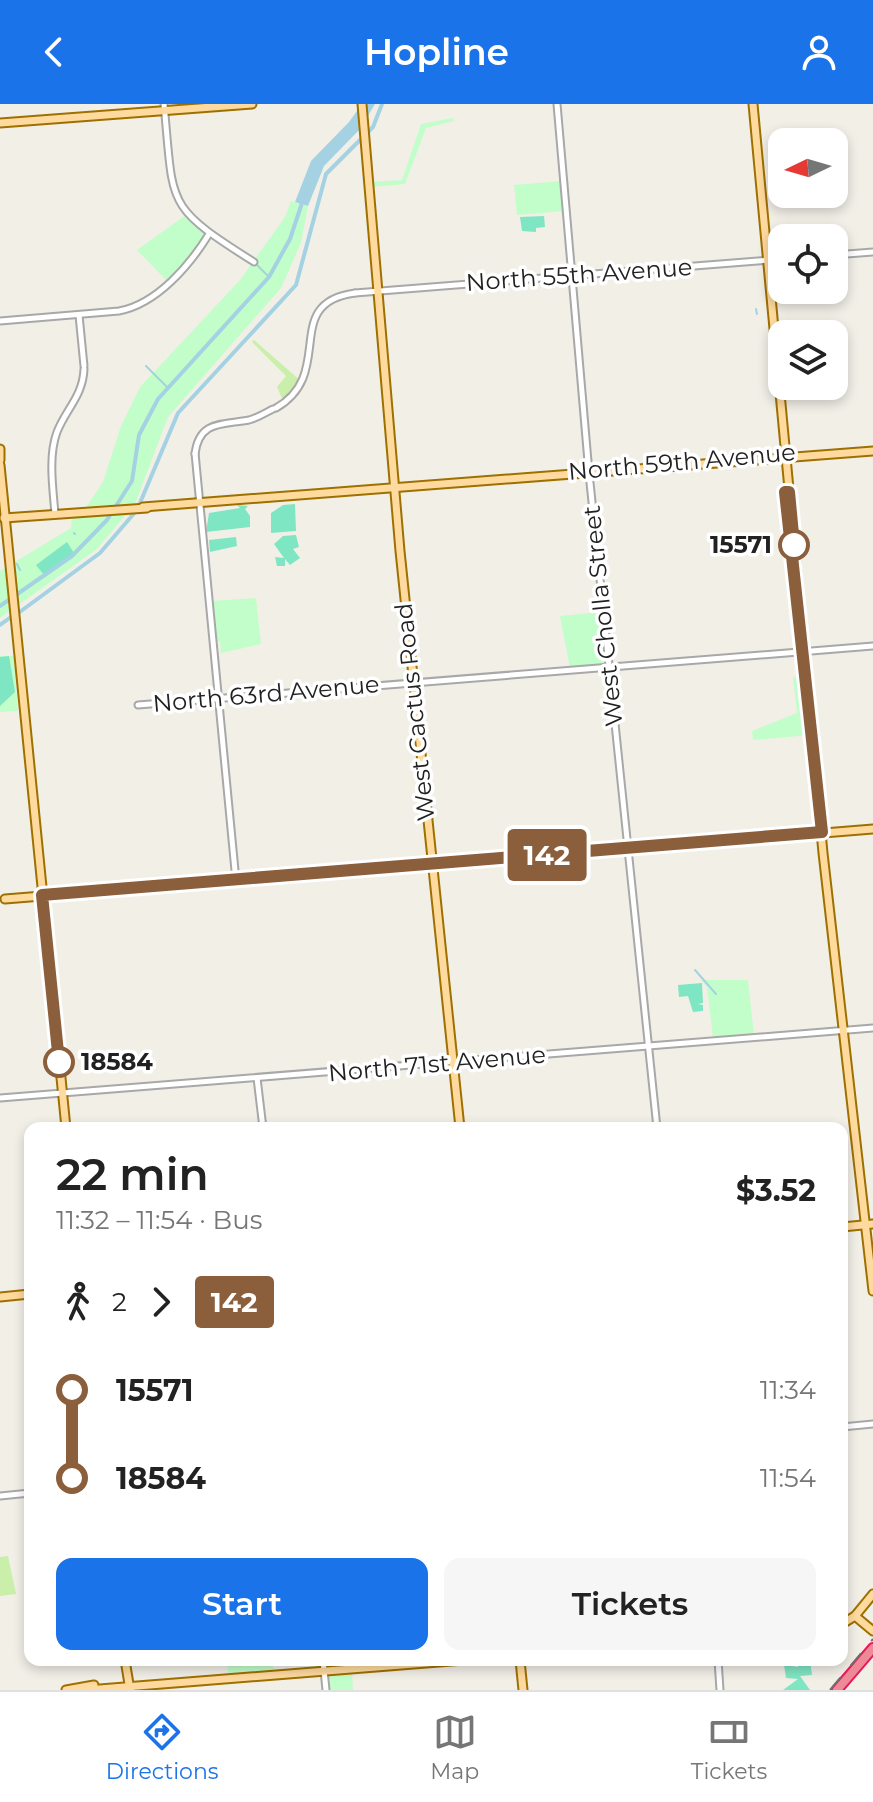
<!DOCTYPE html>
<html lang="en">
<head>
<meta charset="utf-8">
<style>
  :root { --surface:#fff; --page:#f6f6f6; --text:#222; --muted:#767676; --line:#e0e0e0; --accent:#1a73e8 }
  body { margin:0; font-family:Montserrat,sans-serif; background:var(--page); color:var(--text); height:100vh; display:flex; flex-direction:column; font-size:30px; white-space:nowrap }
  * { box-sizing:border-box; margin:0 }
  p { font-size:26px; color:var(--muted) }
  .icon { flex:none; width:44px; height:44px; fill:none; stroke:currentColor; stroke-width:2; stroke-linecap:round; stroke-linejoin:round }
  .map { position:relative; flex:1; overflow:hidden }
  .sheet { position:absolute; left:24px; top:1018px; width:824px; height:544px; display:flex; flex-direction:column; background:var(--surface); border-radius:16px; box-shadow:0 4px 12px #0003 }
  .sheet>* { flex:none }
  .badge { padding:0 16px; border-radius:6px; font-size:28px; line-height:52px }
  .needle { width:52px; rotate:265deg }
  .controls { position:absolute; left:768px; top:24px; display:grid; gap:16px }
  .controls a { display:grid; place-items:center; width:80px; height:80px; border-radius:16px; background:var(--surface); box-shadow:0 4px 12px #0003; font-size:40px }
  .map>.badge { position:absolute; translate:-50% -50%; box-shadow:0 0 0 4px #fff }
  .legs { display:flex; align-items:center; gap:12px; height:88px; padding:0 32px; font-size:26px }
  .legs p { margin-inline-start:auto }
  .overview { display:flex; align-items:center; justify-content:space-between; height:136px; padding:0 32px }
  h1 { font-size:44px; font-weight:600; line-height:60px }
  .primary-button { display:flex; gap:16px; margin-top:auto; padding:16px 32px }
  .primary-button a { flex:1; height:92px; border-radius:16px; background:var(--accent); color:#fff; font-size:32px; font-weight:600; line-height:92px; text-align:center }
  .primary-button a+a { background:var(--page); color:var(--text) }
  ul { padding:0 32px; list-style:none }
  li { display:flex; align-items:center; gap:28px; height:88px; font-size:30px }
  li i { display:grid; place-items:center; width:12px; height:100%; margin:0 10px; background:currentColor }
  li i::after { content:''; width:20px; height:20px; margin:-10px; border:6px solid; border-radius:50%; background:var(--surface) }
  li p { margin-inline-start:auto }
  li:first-child i { background:linear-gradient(#0000 50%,currentColor 0) }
  li:last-child i { background:linear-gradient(currentColor 50%,#0000 0) }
  header { display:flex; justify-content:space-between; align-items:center; height:104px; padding:0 32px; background:var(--accent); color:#fff; font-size:36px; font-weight:600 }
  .tabs { display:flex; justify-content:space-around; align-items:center; height:112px; border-top:2px solid var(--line); background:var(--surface); font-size:22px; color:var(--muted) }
  .tabs a { display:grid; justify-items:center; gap:4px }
  .tabs .current { color:var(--accent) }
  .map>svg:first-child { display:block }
</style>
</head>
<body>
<header><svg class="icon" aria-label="back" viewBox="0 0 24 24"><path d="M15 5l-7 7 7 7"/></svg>Hopline<svg class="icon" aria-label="person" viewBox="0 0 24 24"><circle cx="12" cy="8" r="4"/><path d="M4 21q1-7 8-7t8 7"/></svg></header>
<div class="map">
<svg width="873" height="1586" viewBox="0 0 873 1586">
  <rect width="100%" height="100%" fill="#f2efe7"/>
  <g fill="#c9efaa">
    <polygon points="254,236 302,278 284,299 277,283 286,272 252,238"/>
    <polygon points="8,1452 16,1490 0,1492 0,1453"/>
  </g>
  <g fill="#c2fec9">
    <polygon points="453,14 454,17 426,24 405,80 372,83 372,78 402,76 421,20"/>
    <polygon points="561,77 564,107 517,111 514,81"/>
    <polygon points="291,97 308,102 301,139 281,184 168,313 135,400 97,445 0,514 0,467 71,424 72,412 81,411 103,378 121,322 140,283 240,176 285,113"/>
    <polygon points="186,111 209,130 168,178 137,146"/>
    <polygon points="256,494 261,540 221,549 220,537 214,537 211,497"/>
    <polygon points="601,508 605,561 570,564 560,512"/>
    <polygon points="0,552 14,552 18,607 0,608"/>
    <polygon points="804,572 810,631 753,636 752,627 797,609 793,573"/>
    <polygon points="701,876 748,876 754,931 713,934 707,883"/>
    <polygon points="273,1556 274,1568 228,1569 227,1557"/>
    <polygon points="352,1567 353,1586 328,1586 327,1570"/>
  </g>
  <g fill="#7fe6c3">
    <polygon points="544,112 545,123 536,124 536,128 522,127 520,113"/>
    <polygon points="295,400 296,427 271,429 271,409 283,401"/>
    <polygon points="237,401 248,402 245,405 250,412 250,423 206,428 209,409 240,404"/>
    <polygon points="296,431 299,443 293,445 300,454 290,461 285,455 285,462 277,462 275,453 284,454 274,440 283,432"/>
    <polygon points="236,433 237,442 210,448 209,436"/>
    <polygon points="67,438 74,449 44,471 36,461"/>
    <polygon points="9,552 15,588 0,602 0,553"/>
    <polygon points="702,879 703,899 698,900 703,901 703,907 693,908 688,892 679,893 678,881"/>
    <polygon points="798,1556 810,1556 812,1571 800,1572 810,1586 783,1586 798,1575 786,1574 784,1561 798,1563"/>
  </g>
  <polygon fill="#a4d2e2" points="362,0 375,0 360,25 324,62 308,102 295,98 311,57 349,18"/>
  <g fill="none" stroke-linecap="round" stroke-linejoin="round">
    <g stroke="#a4d2e2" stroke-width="2">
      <polyline points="256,160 269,173"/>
      <polyline points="756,205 757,210"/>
      <polyline points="146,262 167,283"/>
      <polyline points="74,429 75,430"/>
      <polyline points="17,460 20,466"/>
      <polyline points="695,866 716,890"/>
    </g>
    <g stroke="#a4d2e2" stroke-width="4">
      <polyline points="0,502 72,452 107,416 132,377 139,331 158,295 269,173 290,135 303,96"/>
      <polyline points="17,510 100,449 137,406 178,309 296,181 326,70 373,23 382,0"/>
      <polyline points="0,521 11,513"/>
    </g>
    <defs>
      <g id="minor">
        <path d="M164,0C174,103 164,101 254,158"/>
        <polyline points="557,0 589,369 657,1024"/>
        <polyline points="834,151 873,148"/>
        <polyline points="355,189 782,155"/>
        <polyline points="79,211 84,262"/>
        <path d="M0,217L119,207C157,200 190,161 209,130"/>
        <path d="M276,304C337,269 280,199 355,189"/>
        <polyline points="195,349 236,777"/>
        <path d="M195,350C199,316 223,321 249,316C257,314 265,309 273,305"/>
        <path d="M55,410C53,385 48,352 57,328C66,305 83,292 84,265"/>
        <polyline points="138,601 873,542"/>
        <polyline points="257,974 263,1024"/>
        <polyline points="0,994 873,924"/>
        <polyline points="842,1323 873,1320"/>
        <polyline points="0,1392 30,1389"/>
        <polyline points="323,1556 326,1586"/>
        <polyline points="718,1556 720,1586"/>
      </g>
      <g id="major">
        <polyline points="362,0 400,447 460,1024"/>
        <polyline points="753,0 823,749 873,1187"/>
        <polyline points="0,19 252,0"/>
        <polyline points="0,345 0,356"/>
        <polyline points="0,361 66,1024"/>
        <polyline points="143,403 873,347"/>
        <polyline points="4,414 147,404"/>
        <polyline points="5,795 873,725"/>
        <polyline points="842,1123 873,1120"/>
        <polyline points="0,1193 30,1190"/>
        <polyline points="855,1512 873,1527"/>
        <polyline points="842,1520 855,1512 873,1490"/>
        <polyline points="125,1556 130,1586"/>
        <polyline points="520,1556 523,1586"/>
        <polyline points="66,1586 94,1581"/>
        <polyline points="87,1586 464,1556"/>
      </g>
      <polyline id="highway" points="837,1586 873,1544"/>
    </defs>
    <use href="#minor" stroke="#a8a8a8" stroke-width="9"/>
    <use href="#major" stroke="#9e7000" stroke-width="11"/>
    <use href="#highway" stroke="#e91a58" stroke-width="12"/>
    <use href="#minor" stroke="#fff" stroke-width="5"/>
    <use href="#major" stroke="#ffda9f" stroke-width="7"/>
    <use href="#highway" stroke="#ee8998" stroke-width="8"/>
    <polyline stroke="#6f6f6f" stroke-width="2" stroke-dasharray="16 16" stroke-linecap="butt" points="830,1586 873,1535"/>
  </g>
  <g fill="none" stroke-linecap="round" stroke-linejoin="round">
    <defs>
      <polyline id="line-1" points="59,958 42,791 822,728 785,388 789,388 794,441"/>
    </defs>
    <use href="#line-1" stroke="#fff" stroke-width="18"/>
    <use href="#line-1" stroke="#8b5e3c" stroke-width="12"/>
  </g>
  <g fill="#fff" stroke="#8b5e3c" stroke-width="4">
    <circle cx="794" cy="441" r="14"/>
    <circle cx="59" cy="958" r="14"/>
  </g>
  <g text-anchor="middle" stroke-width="7" stroke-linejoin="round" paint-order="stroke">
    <g font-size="24" fill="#212121" stroke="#fff">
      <text transform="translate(579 171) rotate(-4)" y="8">North 55th Avenue</text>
      <text transform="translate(682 358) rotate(-5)" y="8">North 59th Avenue</text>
      <text transform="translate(603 512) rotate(-96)" y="8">West Cholla Street</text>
      <text transform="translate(266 590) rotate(-5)" y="8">North 63rd Avenue</text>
      <text transform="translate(415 608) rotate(-96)" y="8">West Cactus Road</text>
      <text transform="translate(437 960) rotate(-5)" y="8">North 71st Avenue</text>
    </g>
    <g font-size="24" font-weight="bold" fill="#212121" stroke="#fff" text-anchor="end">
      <text x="772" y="449">15571</text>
      <text x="81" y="966" text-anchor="start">18584</text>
    </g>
  </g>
</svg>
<div class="controls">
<a><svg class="needle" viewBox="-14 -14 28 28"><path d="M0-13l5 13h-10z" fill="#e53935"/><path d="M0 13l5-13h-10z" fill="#767676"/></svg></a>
<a><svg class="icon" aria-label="locate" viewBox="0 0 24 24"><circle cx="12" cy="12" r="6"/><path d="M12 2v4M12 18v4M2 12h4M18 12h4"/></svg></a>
<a><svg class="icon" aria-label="layers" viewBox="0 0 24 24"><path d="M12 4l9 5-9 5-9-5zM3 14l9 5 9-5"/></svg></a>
</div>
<b class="badge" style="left:547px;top:751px;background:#8b5e3c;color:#fff">142</b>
<section class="sheet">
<div class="overview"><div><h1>22 min</h1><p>11:32 – 11:54 · Bus</p></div><b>$3.52</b></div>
<div class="legs"><svg class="icon" aria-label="walk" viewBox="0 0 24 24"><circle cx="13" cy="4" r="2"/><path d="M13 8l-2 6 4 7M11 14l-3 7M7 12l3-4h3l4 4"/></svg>2<svg class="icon" aria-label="forward" viewBox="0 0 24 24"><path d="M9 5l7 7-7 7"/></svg><b class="badge" style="background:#8b5e3c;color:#fff">142</b></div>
<ul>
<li><i style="color:#8b5e3c"></i><b>15571</b><p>11:34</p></li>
<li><i style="color:#8b5e3c"></i><b>18584</b><p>11:54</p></li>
</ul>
<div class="primary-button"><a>Start</a><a>Tickets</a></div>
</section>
</div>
<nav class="tabs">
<a class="current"><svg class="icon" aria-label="directions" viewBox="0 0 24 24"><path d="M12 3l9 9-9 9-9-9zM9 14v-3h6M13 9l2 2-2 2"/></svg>Directions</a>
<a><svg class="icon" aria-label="map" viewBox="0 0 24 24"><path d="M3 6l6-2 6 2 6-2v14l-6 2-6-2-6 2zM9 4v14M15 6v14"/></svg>Map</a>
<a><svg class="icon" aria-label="tickets" viewBox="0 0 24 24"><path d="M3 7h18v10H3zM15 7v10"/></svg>Tickets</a>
</nav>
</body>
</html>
